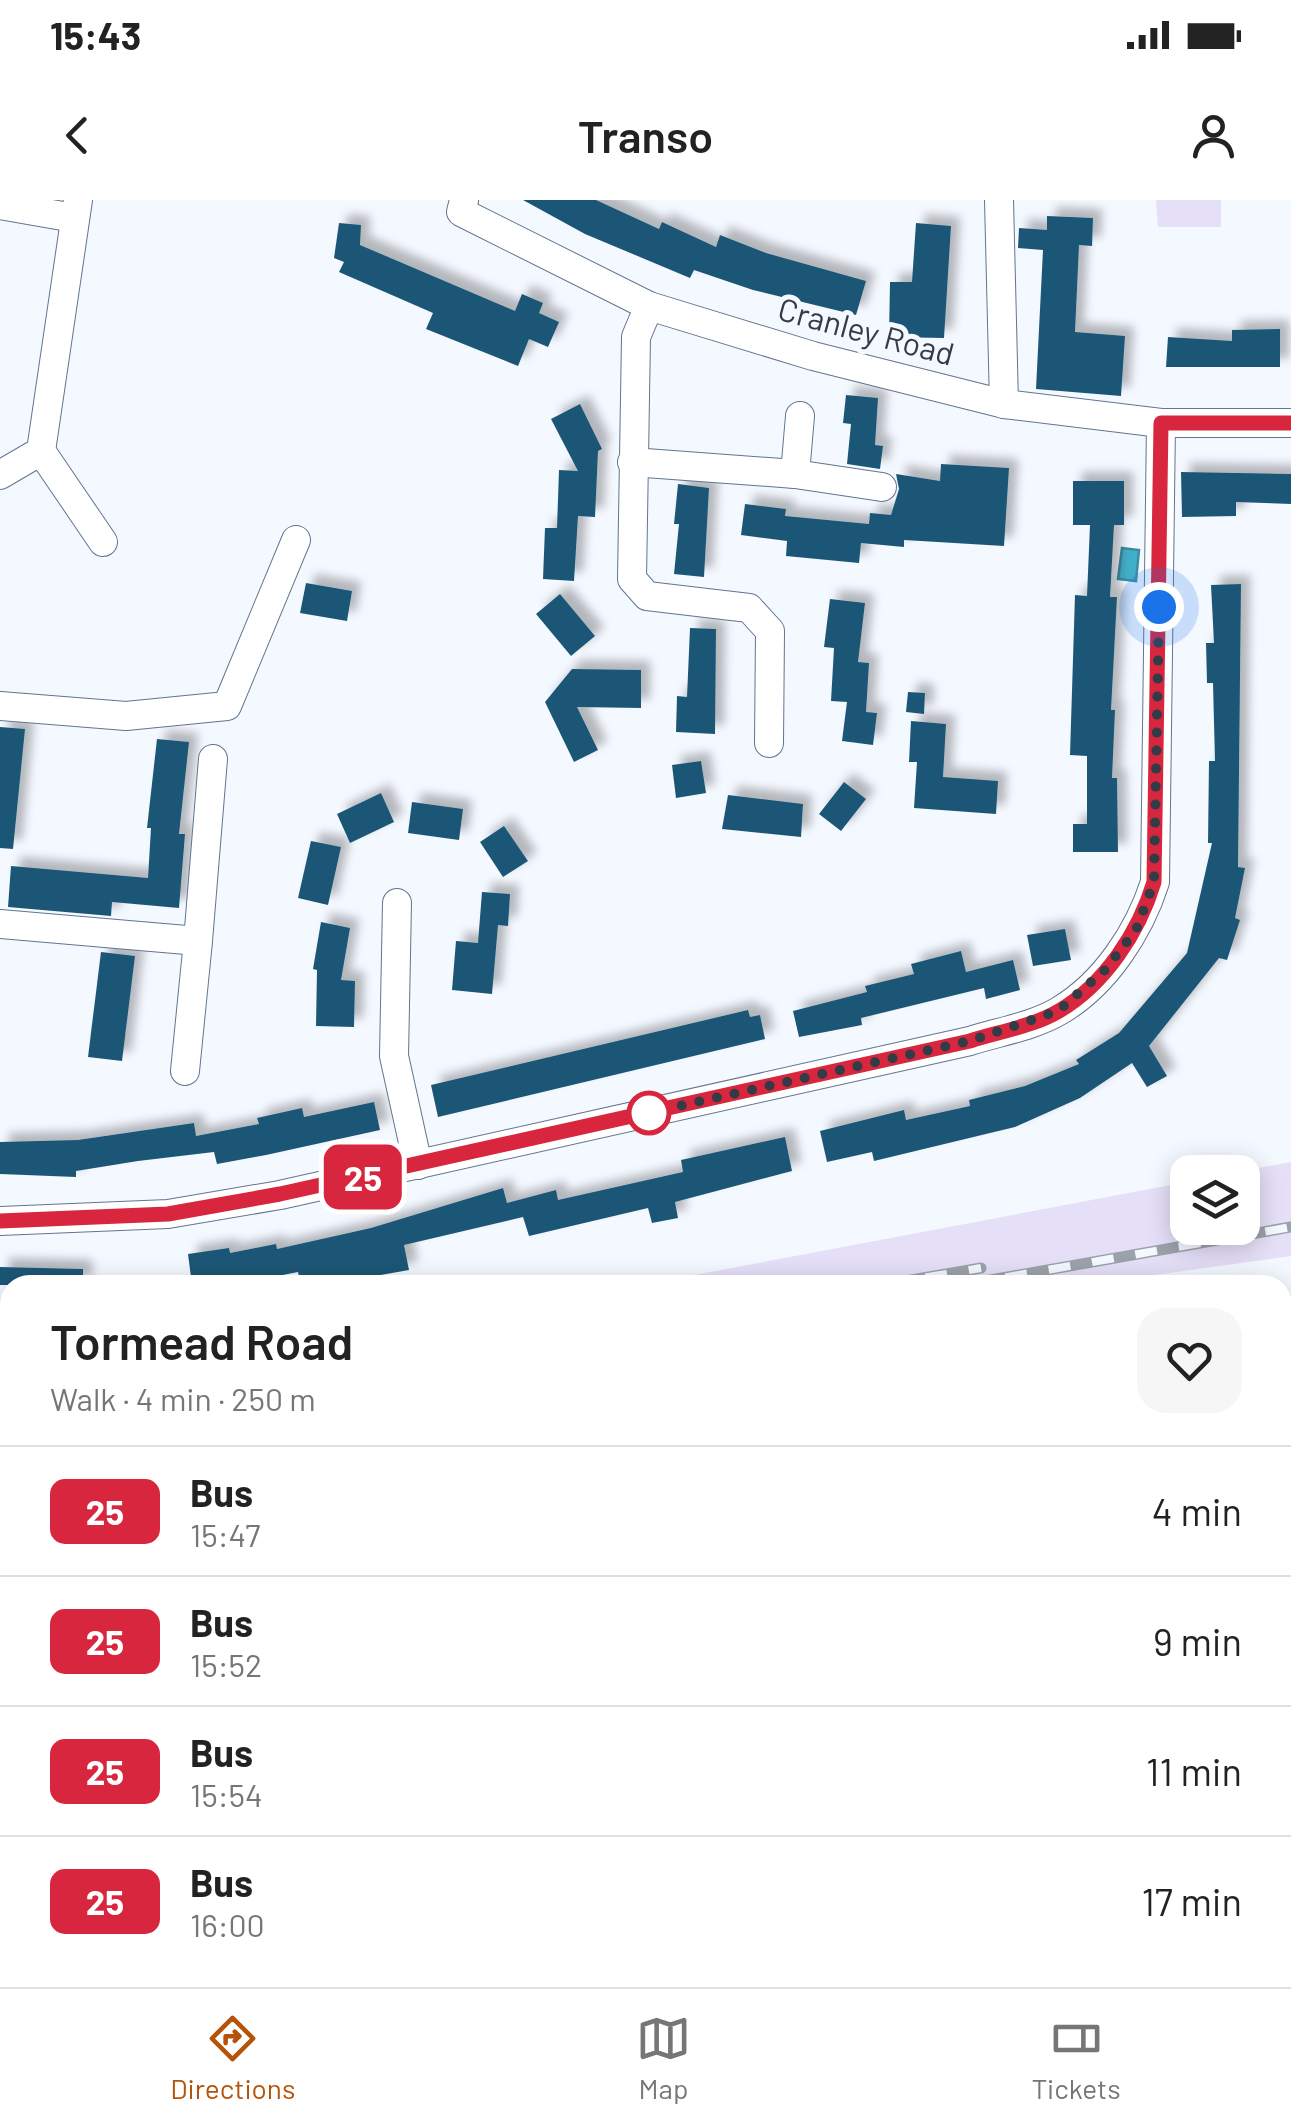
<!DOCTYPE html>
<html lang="en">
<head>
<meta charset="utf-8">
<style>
  :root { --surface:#fff; --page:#f6f6f6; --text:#222; --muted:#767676; --line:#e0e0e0; --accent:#b45309 }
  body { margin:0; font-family:Barlow,sans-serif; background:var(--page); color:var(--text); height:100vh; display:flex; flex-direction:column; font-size:38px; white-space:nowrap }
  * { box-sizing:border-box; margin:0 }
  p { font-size:32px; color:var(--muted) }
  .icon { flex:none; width:55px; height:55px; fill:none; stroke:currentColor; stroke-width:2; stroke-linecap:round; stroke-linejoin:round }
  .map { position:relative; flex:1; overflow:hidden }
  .details { position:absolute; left:0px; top:1075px; width:1292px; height:712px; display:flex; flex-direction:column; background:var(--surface); border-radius:30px 30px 0 0; box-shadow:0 5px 25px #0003 }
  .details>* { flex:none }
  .badge { padding:0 20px; border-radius:15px; font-size:35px; line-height:65px }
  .tools { position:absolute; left:1170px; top:955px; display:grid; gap:20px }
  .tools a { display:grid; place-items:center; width:90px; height:90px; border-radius:20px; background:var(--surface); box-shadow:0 5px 25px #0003; font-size:50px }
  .you { position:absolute; width:50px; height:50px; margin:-25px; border:8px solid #fff; border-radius:50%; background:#1a73e8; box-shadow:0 0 0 15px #1a73e833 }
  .map>.badge { position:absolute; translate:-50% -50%; box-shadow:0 0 0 5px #fff }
  .round { display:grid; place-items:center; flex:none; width:105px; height:105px; border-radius:30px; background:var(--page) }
  .head { display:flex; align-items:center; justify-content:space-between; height:170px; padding:0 50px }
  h1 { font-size:48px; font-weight:600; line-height:75px }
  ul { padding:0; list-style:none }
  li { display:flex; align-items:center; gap:30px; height:130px; padding:0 50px; border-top:2px solid var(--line) }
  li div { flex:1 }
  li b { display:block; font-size:38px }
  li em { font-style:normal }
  li .badge { min-width:110px; font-weight:700; text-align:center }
  .status { display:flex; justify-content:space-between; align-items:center; height:70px; padding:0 50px; background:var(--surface); direction:ltr }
  .status svg { height:28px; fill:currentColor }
  header { display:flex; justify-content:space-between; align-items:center; height:130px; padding:0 50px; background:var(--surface); font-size:45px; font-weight:600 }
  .menu { display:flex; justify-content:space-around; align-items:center; height:140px; border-top:2px solid var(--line); background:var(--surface); font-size:28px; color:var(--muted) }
  .menu a { display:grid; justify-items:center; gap:5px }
  .menu .active { color:var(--accent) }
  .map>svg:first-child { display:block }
</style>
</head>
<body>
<div class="status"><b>15:43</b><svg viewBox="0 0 49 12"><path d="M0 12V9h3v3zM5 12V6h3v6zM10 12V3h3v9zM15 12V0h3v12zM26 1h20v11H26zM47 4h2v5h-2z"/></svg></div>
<header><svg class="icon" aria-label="back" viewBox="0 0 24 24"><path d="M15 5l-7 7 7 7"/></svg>Transo<svg class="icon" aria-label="person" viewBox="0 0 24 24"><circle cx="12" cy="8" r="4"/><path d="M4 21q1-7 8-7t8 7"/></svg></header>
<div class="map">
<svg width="1291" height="1787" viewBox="0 0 1291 1787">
  <defs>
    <filter id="shadow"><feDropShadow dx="9" dy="-9" stdDeviation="5" flood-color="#0004"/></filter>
  </defs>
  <rect width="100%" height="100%" fill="#f4f8ff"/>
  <polygon fill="#e1ecfb" points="255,1778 519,1778 517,1787 240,1787"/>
  <g fill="#e5dff8">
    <polygon points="1156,0 1221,0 1221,27 1158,27"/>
    <polygon points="1291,962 1291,1056 1082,1085 642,1085 1187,982 1188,1028 1242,1028 1242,972 1237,972"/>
    <polygon points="10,1182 10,1262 0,1263 0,1183"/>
    <polygon points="1283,1592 1291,1592 1291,1787 517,1787 519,1778 1282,1778"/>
    <polygon points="179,1778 255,1778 240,1787 156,1787"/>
  </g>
  <polygon fill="#43aec9" stroke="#3e8ca2" stroke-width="2.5" points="1122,348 1139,350 1136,381 1118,379"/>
  <g fill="#1e5776" filter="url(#shadow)">
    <polygon points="523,0 596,0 659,29 662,22 716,47 720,35 766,53 866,81 856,115 753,90 694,70 690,78 585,34"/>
    <polygon points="1047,16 1093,18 1092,46 1079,45 1075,132 1125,136 1121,196 1036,189 1043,50 1018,48 1019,28 1047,30"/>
    <polygon points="339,23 361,25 360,45 515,111 522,94 543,103 539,113 559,122 548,147 529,139 518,166 426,129 433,113 339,72 344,62 334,58"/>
    <polygon points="916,23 951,26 944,138 889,137 890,82 912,82"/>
    <polygon points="1280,129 1280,167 1166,167 1168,137 1232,141 1232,130"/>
    <polygon points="846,195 878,198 875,245 883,246 880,269 847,264 851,224 843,223"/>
    <polygon points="580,204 602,249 598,251 595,317 578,316 574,381 543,379 545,328 557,328 559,270 578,271 551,219"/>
    <polygon points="941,264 1009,268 1004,346 904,340 904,347 861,343 859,363 786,356 787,341 741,335 745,304 786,309 785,316 869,324 870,313 891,315 899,289 896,274 940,281"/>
    <polygon points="1181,272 1291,274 1291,304 1236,302 1236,316 1182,317"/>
    <polygon points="1073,281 1124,281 1124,325 1114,325 1110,397 1117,397 1111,510 1115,510 1112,578 1117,578 1118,652 1073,652 1073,624 1087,624 1087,556 1070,555 1075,395 1087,396 1090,325 1073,325"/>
    <polygon points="678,284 709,288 704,377 674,374 679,324 674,324"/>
    <polygon points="306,383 352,391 347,421 300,413"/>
    <polygon points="1241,384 1238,667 1245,668 1235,718 1240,720 1227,760 1219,758 1149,846 1167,876 1147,887 1132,863 1080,898 1015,927 874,961 872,952 827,962 820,931 904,910 906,920 970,906 969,900 1025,886 1079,864 1076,860 1119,833 1187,753 1212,643 1208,643 1209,561 1215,561 1213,483 1207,483 1206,443 1214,443 1211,385"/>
    <polygon points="560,394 595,436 571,456 536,414"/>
    <polygon points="830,399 865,403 858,462 869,463 866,512 877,513 873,545 842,541 847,502 831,501 834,448 824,447"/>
    <polygon points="690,428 716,429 715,534 676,532 677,496 687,497"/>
    <polygon points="572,469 641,470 641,508 577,507 598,550 574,562 545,502"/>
    <polygon points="908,492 925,493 924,514 906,512"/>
    <polygon points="911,521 946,524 943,577 998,581 996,614 914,608 917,562 909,562"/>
    <polygon points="0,527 25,529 13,649 0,648"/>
    <polygon points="157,539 189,542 179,634 185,634 179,708 112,702 111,716 8,707 11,666 148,678 151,628 147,628"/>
    <polygon points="701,561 706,593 676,598 672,565"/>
    <polygon points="844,582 866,599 841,631 819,614"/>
    <polygon points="381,593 394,622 350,643 337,614"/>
    <polygon points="728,595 803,604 801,637 722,629"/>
    <polygon points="412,602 463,609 459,640 408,633"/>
    <polygon points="504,626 528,661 503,677 480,642"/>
    <polygon points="311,641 341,647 328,705 298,698"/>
    <polygon points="482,692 510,694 508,726 498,725 492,794 452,790 456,741 478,743"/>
    <polygon points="321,722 350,728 341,780 355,781 354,827 316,826 317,770 313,769"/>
    <polygon points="1065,729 1071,760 1033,766 1027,735"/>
    <polygon points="961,751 966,772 1013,760 1020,790 986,799 984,788 861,818 862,825 799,837 793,811 867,792 865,786 914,774 911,764"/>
    <polygon points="101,752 135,756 122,861 88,857"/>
    <polygon points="748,810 750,817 760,815 765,839 438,917 431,885"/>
    <polygon points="374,902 380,930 266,955 217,964 214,952 138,961 76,971 76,977 0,974 0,942 78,940 194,923 196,936 259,924 257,918 302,908 304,917"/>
    <polygon points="785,937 792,971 675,1002 678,1018 652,1023 648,1008 529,1036 523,1017 404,1045 409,1070 324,1085 301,1085 298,1072 242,1083 192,1085 188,1054 229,1048 230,1053 276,1044 277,1049 371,1028 503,988 507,1003 556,990 558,1000 683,972 681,960"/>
    <polygon points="0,1067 83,1069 83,1085 0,1085"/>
  </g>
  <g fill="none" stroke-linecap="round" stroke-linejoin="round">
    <defs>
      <g id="minor">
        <polyline points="464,0 461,12 649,106 813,156 1004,204 1161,223 1291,223"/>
        <polyline points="999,0 1004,204"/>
        <polyline points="0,5 74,18"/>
        <polyline points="649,106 636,137 632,379 647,396 749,408 770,431 769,543"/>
        <polyline points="41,251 103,342"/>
        <polyline points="632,262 795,274 800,216"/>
        <polyline points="795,274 882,287"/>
        <polyline points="0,275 41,251 78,0"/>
        <polyline points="0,506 126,516 227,506 296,340"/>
        <polyline points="397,703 394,856 418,965"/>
        <polyline points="0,724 198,741 213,559"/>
        <polyline points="185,871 198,741"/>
        <path d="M0,1021L168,1014L280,995L970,841C998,832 1034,826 1059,811C1105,784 1139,732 1155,682L1161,223"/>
        <polyline points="0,1754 12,1787"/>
      </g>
      <g id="major">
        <polyline points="1282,1564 1291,1564"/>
        <polyline points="46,1787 67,1778"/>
      </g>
    </defs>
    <use href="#minor" stroke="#61758f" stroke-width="30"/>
    <use href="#major" stroke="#61758f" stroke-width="38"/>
    <use href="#minor" stroke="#fff" stroke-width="28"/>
    <use href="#major" stroke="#fff" stroke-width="35"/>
    <defs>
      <g id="rail">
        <polyline points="882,1085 981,1068"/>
        <polyline points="962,1085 1291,1027"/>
        <polyline points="0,1228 10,1226"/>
      </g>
    </defs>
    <use href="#rail" stroke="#9ca2ab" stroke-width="11"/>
    <use href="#rail" stroke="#f4f8ff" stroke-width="8" stroke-dasharray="22" stroke-linecap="butt"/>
  </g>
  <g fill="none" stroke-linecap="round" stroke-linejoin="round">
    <defs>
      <path id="line" d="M0,1021L168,1014L280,994L970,841C998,832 1034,826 1059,811C1105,784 1139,732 1154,682L1161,223H1291"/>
    </defs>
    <use href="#line" stroke="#fff" stroke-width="22"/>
    <use href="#line" stroke="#d7263d" stroke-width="15"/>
    <polyline stroke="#333b47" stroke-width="10" stroke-dasharray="0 18" points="649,913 639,915 970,841 1058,811 1105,770 1136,730 1154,682 1159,407"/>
  </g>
  <circle fill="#fff" stroke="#d7263d" stroke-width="5" cx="649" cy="913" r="20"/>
  <g text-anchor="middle" stroke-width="10" stroke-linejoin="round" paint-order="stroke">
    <g font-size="32" fill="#333b47" stroke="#f4f8ff">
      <text transform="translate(866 132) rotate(15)" y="11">Cranley Road</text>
    </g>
  </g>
</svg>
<div class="tools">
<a><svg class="icon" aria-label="layers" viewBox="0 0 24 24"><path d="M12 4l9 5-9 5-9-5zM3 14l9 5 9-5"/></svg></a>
</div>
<div class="you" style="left:1159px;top:407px"></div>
<b class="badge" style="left:363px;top:977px;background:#d7263d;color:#fff">25</b>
<section class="details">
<div class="head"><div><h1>Tormead Road</h1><p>Walk · 4 min · 250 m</p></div><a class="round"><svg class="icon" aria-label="heart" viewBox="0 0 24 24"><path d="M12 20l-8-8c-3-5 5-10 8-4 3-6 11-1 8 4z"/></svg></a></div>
<ul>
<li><span class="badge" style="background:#d7263d;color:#fff">25</span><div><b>Bus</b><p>15:47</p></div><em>4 min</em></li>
<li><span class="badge" style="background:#d7263d;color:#fff">25</span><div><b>Bus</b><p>15:52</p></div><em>9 min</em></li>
<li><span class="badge" style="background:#d7263d;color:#fff">25</span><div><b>Bus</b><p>15:54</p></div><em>11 min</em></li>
<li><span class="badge" style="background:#d7263d;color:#fff">25</span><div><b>Bus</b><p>16:00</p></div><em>17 min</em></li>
</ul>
</section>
</div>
<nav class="menu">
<a class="active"><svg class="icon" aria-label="directions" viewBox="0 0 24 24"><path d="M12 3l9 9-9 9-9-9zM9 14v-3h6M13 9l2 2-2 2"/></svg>Directions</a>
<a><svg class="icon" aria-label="map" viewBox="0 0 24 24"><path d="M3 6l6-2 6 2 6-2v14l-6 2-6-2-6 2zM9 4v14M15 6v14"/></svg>Map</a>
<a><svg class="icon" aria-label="tickets" viewBox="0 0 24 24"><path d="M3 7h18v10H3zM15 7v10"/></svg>Tickets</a>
</nav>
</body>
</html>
